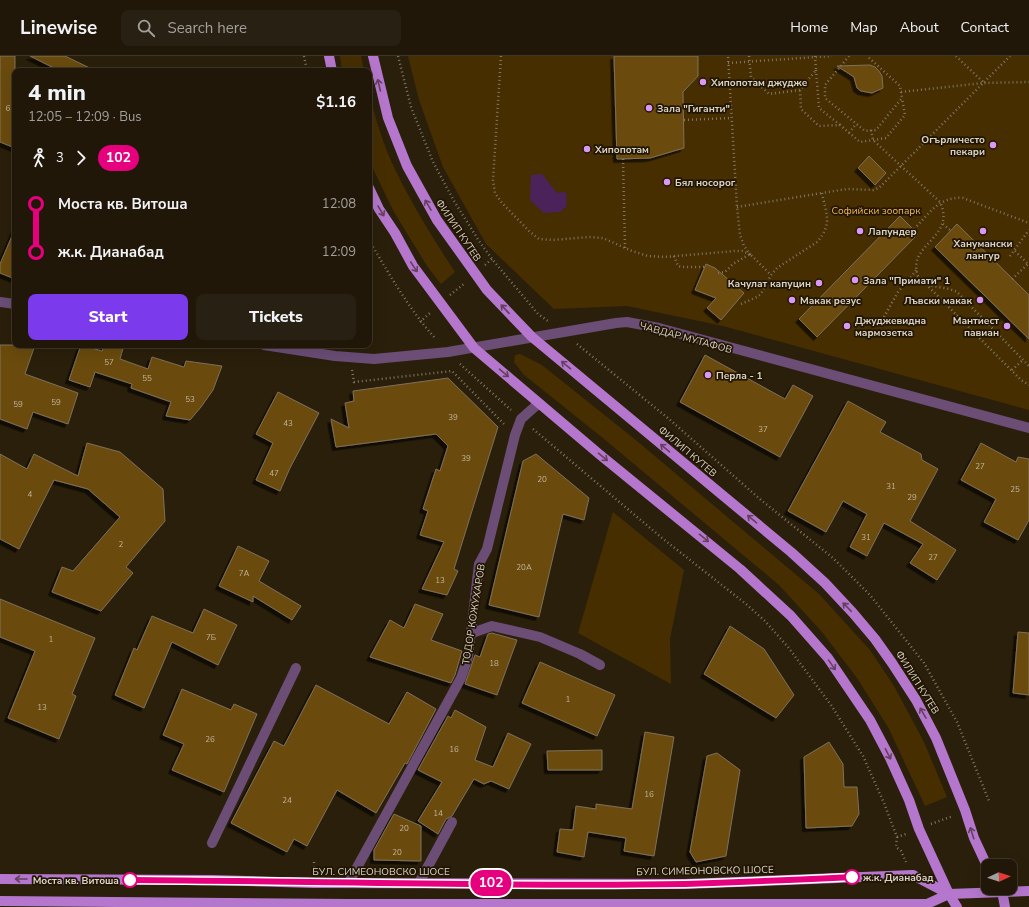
<!DOCTYPE html>
<html lang="en">
<head>
<meta charset="utf-8">
<style>
  :root { --surface:#201708; --page:#282012; --text:#f1f3f6; --muted:#a29f9c; --line:#3d3629; --accent:#7c3aed }
  body { margin:0; font-family:"Nunito Sans",sans-serif; background:var(--page); color:var(--text); height:100vh; display:flex; flex-direction:column; font-size:15px; white-space:nowrap }
  * { box-sizing:border-box; margin:0 }
  p { font-size:13px; color:var(--muted) }
  .icon { flex:none; width:22px; height:22px; fill:none; stroke:currentColor; stroke-width:2; stroke-linecap:round; stroke-linejoin:round }
  .map { position:relative; flex:1; overflow:hidden }
  .details { position:absolute; left:12px; top:12px; width:360px; height:280px; display:flex; flex-direction:column; background:var(--surface); border-radius:8px; box-shadow:0 4px 16px #0002,0 0 0 1px var(--line) }
  .details>* { flex:none }
  .badge { padding:0 8px; border-radius:13px; font-size:14px; line-height:26px }
  .needle { width:26px; rotate:86deg }
  .fabs { position:absolute; left:981px; top:803px; display:grid; gap:8px }
  .fabs a { display:grid; place-items:center; width:36px; height:36px; border-radius:8px; background:var(--surface); box-shadow:0 4px 16px #0002,0 0 0 1px var(--line); font-size:20px }
  .map>.badge { position:absolute; translate:-50% -50%; box-shadow:0 0 0 2px #fff }
  .legs { display:flex; align-items:center; gap:6px; height:44px; padding:0 16px; font-size:13px }
  .legs p { margin-inline-start:auto }
  .headline { display:flex; align-items:center; justify-content:space-between; height:68px; padding:0 16px }
  h1 { font-size:22px; font-weight:800; line-height:30px }
  .cta { display:flex; gap:8px; margin-top:auto; padding:8px 16px }
  .cta a { flex:1; height:46px; border-radius:8px; background:var(--accent); color:#fff; font-size:16px; font-weight:800; line-height:46px; text-align:center }
  .cta a+a { background:var(--page); color:var(--text) }
  ul { padding:0 16px; list-style:none }
  li { display:flex; align-items:center; gap:14px; height:48px; font-size:15px }
  li i { display:grid; place-items:center; width:6px; height:100%; margin:0 5px; background:currentColor }
  li i::after { content:''; width:10px; height:10px; margin:-5px; border:3px solid; border-radius:50%; background:var(--surface) }
  li p { margin-inline-start:auto }
  li:first-child i { background:linear-gradient(#0000 50%,currentColor 0) }
  li:last-child i { background:linear-gradient(currentColor 50%,#0000 0) }
  header { display:flex; align-items:center; gap:24px; box-sizing:border-box; height:56px; padding:0 20px; background:var(--surface); border-bottom:1px solid var(--line) }
  header strong { font-size:19px }
  nav { display:flex; gap:22px; margin-inline-start:auto; font-size:14px }
  .search { width:280px; height:36px; background:var(--page); display:flex; align-items:center; gap:10px; box-sizing:border-box; padding:0 14px; border-radius:8px; color:var(--muted); font-size:15px }
  .map>svg:first-child { display:block }
</style>
</head>
<body>
<header>
<strong>Linewise</strong>
<div class="search"><svg class="icon" aria-label="search" viewBox="0 0 24 24"><circle cx="10" cy="10" r="6"/><path d="M15 15l6 6"/></svg>Search here</div>
<nav><a>Home</a><a>Map</a><a>About</a><a>Contact</a></nav>
</header>
<div class="map">
<svg width="1029" height="851" viewBox="0 0 1029 851">
  <defs>
    <filter id="shadow"><feDropShadow dx="-3.5" dy="3.5" stdDeviation="0" flood-color="#0009"/></filter>
  </defs>
  <rect width="100%" height="100%" fill="#2a1f0a"/>
  <g fill="#462e00">
    <polygon points="340,0 361,0 364,15 342,15"/>
    <polygon points="408,0 1029,0 1029,354 723,270 627,250 554,253 486,188 443,111 419,44"/>
    <path d="M369,36C374,57 380,78 388,98C406,139 430,178 455,216L441,228L427,210L394,156L373,113L369,101Z"/>
    <polygon points="520,298 542,309 637,385 819,538 870,594 894,630 924,686 947,741 925,750 888,671 857,622 822,576 779,529 604,383 523,318 514,306 515,299"/>
    <polygon points="613,456 684,514 670,583 671,628 578,577"/>
  </g>
  <polygon fill="#4b225a" points="542,118 557,137 566,136 567,150 560,156 544,157 530,144 531,119"/>
  <g fill="#6b4c11" stroke="#7e7059" filter="url(#shadow)">
    <polygon points="0,0 15,0 15,92 0,86"/>
    <polygon points="30,0 65,0 96,15 60,15"/>
    <polygon points="614,0 698,0 698,20 683,36 684,92 650,102 617,103"/>
    <polygon points="870,9 875,11 879,15 882,20 883,32 872,37 861,35 857,32 854,21 837,10"/>
    <polygon points="869,100 886,117 875,129 858,112"/>
    <polygon points="900,160 918,178 817,281 799,263"/>
    <polygon points="957,168 1029,239 1029,283 935,191"/>
    <polygon points="15,173 15,223 0,217 0,208"/>
    <polygon points="706,208 715,212 744,237 721,264 707,252 716,242 695,234"/>
    <polygon points="0,289 35,289 25,318 78,337 68,368 33,356 27,373 0,363"/>
    <polygon points="81,289 102,295 104,289 124,289 120,303 148,313 152,301 184,311 186,305 222,310 213,334 201,351 190,364 166,360 171,346 131,332 132,328 95,316 90,331 69,324"/>
    <polygon points="705,299 785,343 793,329 813,340 780,401 680,346"/>
    <polygon points="448,322 498,371 454,513 458,515 447,539 422,533 444,486 420,479 428,455 423,453 436,413 440,415 448,390 436,378 336,391 331,363 349,372 345,347 354,345 353,335"/>
    <polygon points="278,336 319,357 290,412 280,435 256,424 273,387 256,378"/>
    <polygon points="848,345 886,366 880,376 921,398 922,404 938,413 910,465 956,494 937,524 910,507 923,488 884,467 867,500 850,491 867,458 843,445 826,476 788,455"/>
    <polygon points="87,387 120,396 163,433 165,465 126,511 133,517 101,555 52,536 62,511 73,515 120,461 88,433 54,424 19,493 0,483 0,398 27,413 34,398 78,420"/>
    <polygon points="981,387 1016,406 1018,401 1029,403 1029,464 1018,484 984,466 996,443 961,424"/>
    <polygon points="536,398 589,442 584,464 563,458 539,561 489,549 523,405"/>
    <polygon points="238,490 269,505 259,525 301,550 292,564 253,540 253,546 219,530"/>
    <polygon points="0,543 95,582 72,638 76,640 59,683 8,662 35,595 0,581"/>
    <polygon points="415,548 443,558 431,584 462,595 455,619 451,627 370,601 390,564 404,572"/>
    <polygon points="204,553 237,569 218,609 172,586 144,652 115,639 134,592 137,594 152,560 193,577"/>
    <polygon points="730,570 764,593 794,639 776,662 704,618"/>
    <polygon points="1018,576 1029,577 1029,639 1013,637"/>
    <polygon points="492,577 517,584 497,639 465,628 475,599 480,601 488,578"/>
    <polygon points="540,606 615,639 597,680 522,647"/>
    <polygon points="316,629 389,668 407,636 436,653 407,708 405,707 376,757 337,734 307,790 294,783 287,796 231,767 274,685 284,690"/>
    <polygon points="182,633 231,654 234,648 257,658 224,736 172,714 184,688 163,679"/>
    <polygon points="455,654 486,671 475,704 493,711 508,677 531,688 509,733 491,725 484,728 474,723 452,760 446,763 438,778 418,765 442,726 418,714 448,660 451,662"/>
    <polygon points="645,676 674,681 654,800 624,795 626,782 588,776 584,801 557,796 560,773 573,774 576,750 596,753 596,748 632,753"/>
    <polygon points="829,686 843,708 844,731 857,731 859,758 852,770 806,772 804,701"/>
    <polygon points="602,694 602,714 548,714 547,695"/>
    <polygon points="717,697 740,714 726,800 696,806 690,796 707,700"/>
    <polygon points="394,758 421,770 421,805 374,804 374,794"/>
  </g>
  <g fill="none" stroke-linecap="round" stroke-linejoin="round">
    <g stroke="#807665" stroke-width="2.5" stroke-dasharray="1 3" stroke-linecap="butt">
      <polyline points="304,0 307,15"/>
      <polyline points="398,0 411,51 433,106 454,145 479,185 492,203 538,258 548,265"/>
      <polyline points="501,0 493,124 495,137 502,147 529,175 539,183 553,184 589,181 603,182 632,195 648,200 664,201 735,195 742,195 750,198 744,190 740,179 737,151 728,0"/>
      <polyline points="749,0 751,21 769,38 800,34"/>
      <polyline points="815,0 816,14 800,34 801,53 819,70 840,69 860,86 886,82 905,59 902,42"/>
      <polyline points="849,0 825,29 825,42 865,75 876,74 902,42 900,30 867,0"/>
      <polyline points="956,0 983,26"/>
      <polyline points="728,7 832,0"/>
      <polyline points="816,14 819,52 840,69"/>
      <polyline points="901,36 983,27 1029,26"/>
      <polyline points="684,64 731,62"/>
      <path d="M871,74L873,84L940,146C957,182 906,188 918,220L1021,324L1029,329"/>
      <polyline points="849,77 856,68"/>
      <polyline points="623,103 625,192"/>
      <polyline points="737,151 822,137"/>
      <polyline points="943,168 951,175"/>
      <path d="M914,173C929,158 939,140 963,142L1029,167"/>
      <path d="M369,184C389,218 409,253 435,282"/>
      <polyline points="1015,195 1028,208"/>
      <polyline points="674,200 678,210 682,211 705,211"/>
      <polyline points="1010,200 1029,174"/>
      <polyline points="485,209 492,203"/>
      <polyline points="718,217 725,216 733,208 750,198 771,219"/>
      <polyline points="1012,223 1029,207"/>
      <path d="M924,227C935,232 948,231 957,236L1029,310"/>
      <polyline points="450,239 465,227"/>
      <path d="M741,248L757,241L761,238L771,219L777,212L817,186C833,168 826,158 822,137L847,133L873,134L879,132L1010,0"/>
      <polyline points="420,266 430,257"/>
      <polyline points="880,268 898,236 911,221 917,213"/>
      <polyline points="577,288 669,363 761,444 833,502 870,539 924,607 957,666 989,745"/>
      <polyline points="460,308 511,354"/>
      <polyline points="352,314 354,326 452,315 504,368"/>
      <polyline points="1012,314 1023,304"/>
      <polyline points="533,373 662,482 746,548 765,565 788,591 831,649 863,700 884,747 897,781 896,791 901,795 906,806"/>
      <polyline points="931,768 953,760"/>
      <polyline points="897,781 906,778"/>
      <polyline points="314,811 314,805"/>
    </g>
    <g stroke="#6b4d76" stroke-width="10">
      <polyline points="0,246 15,248"/>
      <polyline points="264,289 335,300 374,303 448,296 616,267 627,266 659,272 1029,372"/>
      <polyline points="472,577 492,570 540,581 580,598 600,609"/>
      <polyline points="212,787 296,612"/>
      <polyline points="349,826 461,622 468,601 479,508 487,493 515,379 521,363 539,347"/>
      <polyline points="419,827 452,766"/>
    </g>
    <g stroke="#b577cd" stroke-width="10">
      <polyline points="329,0 332,15"/>
      <polyline points="373,0 388,62 407,110 437,164 487,234 532,281 791,496 825,527 853,557 875,583 892,607 916,644 936,682 965,754 974,782 988,812"/>
      <polyline points="369,132 379,153 395,177 413,210 474,292 599,398 740,513 791,560 828,602 870,664 890,702 909,744 919,773 949,838 957,851"/>
      <polyline points="0,823 212,824 314,827 685,828 913,819 949,838"/>
      <polyline points="1000,832 1002,835 1005,851"/>
      <polyline points="0,845 349,848 927,848 949,838 1029,835"/>
    </g>
  </g>
  <defs><path id="oneway-shaft" d="M-6 0H5M1.5-3L5.5 0L1.5 3" fill="none" stroke-width="1.6" stroke-linecap="round" stroke-linejoin="round"/></defs>
  <g stroke="#64415e">
    <use href="#oneway-shaft" transform="translate(379 29) rotate(-103)"/>
    <use href="#oneway-shaft" transform="translate(428 149) rotate(-120)"/>
    <use href="#oneway-shaft" transform="translate(381 155) rotate(59)"/>
    <use href="#oneway-shaft" transform="translate(414 211) rotate(56)"/>
    <use href="#oneway-shaft" transform="translate(505 253) rotate(-133)"/>
    <use href="#oneway-shaft" transform="translate(566 309) rotate(-141)"/>
    <use href="#oneway-shaft" transform="translate(504 317) rotate(40)"/>
    <use href="#oneway-shaft" transform="translate(665 392) rotate(-140)"/>
    <use href="#oneway-shaft" transform="translate(603 401) rotate(39)"/>
    <use href="#oneway-shaft" transform="translate(752 463) rotate(-140)"/>
    <use href="#oneway-shaft" transform="translate(704 482) rotate(39)"/>
    <use href="#oneway-shaft" transform="translate(847 551) rotate(-134)"/>
    <use href="#oneway-shaft" transform="translate(832 609) rotate(55)"/>
    <use href="#oneway-shaft" transform="translate(923 657) rotate(-120)"/>
    <use href="#oneway-shaft" transform="translate(888 698) rotate(63)"/>
    <use href="#oneway-shaft" transform="translate(972 777) rotate(-108)"/>
    <use href="#oneway-shaft" transform="translate(21 823) rotate(-180)"/>
  </g>
  <g fill="none" stroke-linecap="round" stroke-linejoin="round">
    <defs>
      <path id="line-1" d="M130,824C315,825 500,831 685,828C741,826 796,824 852,821"/>
    </defs>
    <use href="#line-1" stroke="#fff" stroke-width="9"/>
    <use href="#line-1" stroke="#e6007e" stroke-width="6"/>
  </g>
  <g fill="#db99f5" stroke="#211503" stroke-width="1.5">
    <circle cx="703" cy="26" r="4"/>
    <circle cx="649" cy="52" r="4"/>
    <circle cx="993" cy="89" r="4"/>
    <circle cx="587" cy="93" r="4"/>
    <circle cx="667" cy="126" r="4"/>
    <circle cx="860" cy="175" r="4"/>
    <circle cx="983" cy="175" r="4"/>
    <circle cx="855" cy="224" r="4"/>
    <circle cx="819" cy="227" r="4"/>
    <circle cx="792" cy="244" r="4"/>
    <circle cx="980" cy="244" r="4"/>
    <circle cx="847" cy="270" r="4"/>
    <circle cx="1007" cy="270" r="4"/>
    <circle cx="708" cy="319" r="4"/>
  </g>
  <g fill="#fff" stroke="#e6007e" stroke-width="2">
    <circle cx="852" cy="821" r="7"/>
    <circle cx="130" cy="824" r="7"/>
  </g>
  <g text-anchor="middle" stroke-width="3.5" stroke-linejoin="round" paint-order="stroke">
    <g font-size="8" fill="#c0b29a">
      <text x="8" y="55">6</text>
      <text x="109" y="309">57</text>
      <text x="147" y="325">55</text>
      <text x="190" y="346">53</text>
      <text x="56" y="349">59</text>
      <text x="18" y="351">59</text>
      <text x="453" y="364">39</text>
      <text x="288" y="370">43</text>
      <text x="763" y="376">37</text>
      <text x="466" y="405">39</text>
      <text x="980" y="413">27</text>
      <text x="274" y="420">47</text>
      <text x="542" y="426">20</text>
      <text x="891" y="433">31</text>
      <text x="1015" y="436">25</text>
      <text x="30" y="441">4</text>
      <text x="912" y="444">29</text>
      <text x="866" y="484">31</text>
      <text x="121" y="491">2</text>
      <text x="933" y="504">27</text>
      <text x="524" y="514">20А</text>
      <text x="244" y="520">7А</text>
      <text x="440" y="527">13</text>
      <text x="211" y="584">7Б</text>
      <text x="51" y="586">1</text>
      <text x="494" y="610">18</text>
      <text x="568" y="646">1</text>
      <text x="42" y="654">13</text>
      <text x="210" y="686">26</text>
      <text x="454" y="696">16</text>
      <text x="649" y="741">16</text>
      <text x="287" y="747">24</text>
      <text x="438" y="760">14</text>
      <text x="404" y="775">20</text>
      <text x="397" y="799">20</text>
    </g>
    <g font-size="10" font-weight="bold" fill="#dcd4c7" stroke="#211503" text-anchor="start">
      <text x="711" y="30">Хипопотам джудже</text>
      <text x="657" y="56">Зала "Гиганти"</text>
      <text x="985" y="87" text-anchor="end">Огърличесто<tspan x="985" dy="12">пекари</tspan></text>
      <text x="595" y="97">Хипопотам</text>
      <text x="675" y="130">Бял носорог</text>
      <text x="868" y="179">Лапундер</text>
      <text x="983" y="191" text-anchor="middle">Ханумански<tspan x="983" dy="12">лангур</tspan></text>
      <text x="863" y="228">Зала "Примати" 1</text>
      <text x="811" y="231" text-anchor="end">Качулат капуцин</text>
      <text x="800" y="248">Макак резус</text>
      <text x="972" y="248" text-anchor="end">Лъвски макак</text>
      <text x="855" y="268">Джуджевидна<tspan x="855" dy="12">мармозетка</tspan></text>
      <text x="999" y="268" text-anchor="end">Мантиест<tspan x="999" dy="12">павиан</tspan></text>
      <text x="716" y="323">Перла - 1</text>
    </g>
    <g font-size="10" fill="#f1b752" stroke="#211503">
      <text x="876" y="158">Софийски зоопарк</text>
    </g>
    <g font-size="10" fill="#dcd4c7" stroke="#211503">
      <text transform="translate(459 174) rotate(56)" y="4">ФИЛИП КУТЕВ</text>
      <text transform="translate(686 281) rotate(15)" y="4">ЧАВДАР МУТАФОВ</text>
      <text transform="translate(688 395) rotate(40)" y="4">ФИЛИП КУТЕВ</text>
      <text transform="translate(473 558) rotate(-81)" y="4">ТОДОР КОЖУХАРОВ</text>
      <text transform="translate(918 626) rotate(58)" y="4">ФИЛИП КУТЕВ</text>
      <text transform="translate(705 814) rotate(-1)" y="4">БУЛ. СИМЕОНОВСКО ШОСЕ</text>
      <text x="381" y="819">БУЛ. СИМЕОНОВСКО ШОСЕ</text>
    </g>
    <g font-size="10" font-weight="bold" fill="#dcd4c7" stroke="#211503" text-anchor="start">
      <text x="863" y="825">ж.к. Дианабад</text>
      <text x="119" y="828" text-anchor="end">Моста кв. Витоша</text>
    </g>
  </g>
</svg>
<div class="fabs">
<a><svg class="needle" viewBox="-14 -14 28 28"><path d="M0-13l5 13h-10z" fill="#e53935"/><path d="M0 13l5-13h-10z" fill="#a29f9c"/></svg></a>
</div>
<b class="badge" style="left:491px;top:827px;background:#e6007e;color:#fff">102</b>
<section class="details">
<div class="headline"><div><h1>4 min</h1><p>12:05 – 12:09 · Bus</p></div><b>$1.16</b></div>
<div class="legs"><svg class="icon" aria-label="walk" viewBox="0 0 24 24"><circle cx="13" cy="4" r="2"/><path d="M13 8l-2 6 4 7M11 14l-3 7M7 12l3-4h3l4 4"/></svg>3<svg class="icon" aria-label="forward" viewBox="0 0 24 24"><path d="M9 5l7 7-7 7"/></svg><b class="badge" style="background:#e6007e;color:#fff">102</b></div>
<ul>
<li><i style="color:#e6007e"></i><b>Моста кв. Витоша</b><p>12:08</p></li>
<li><i style="color:#e6007e"></i><b>ж.к. Дианабад</b><p>12:09</p></li>
</ul>
<div class="cta"><a>Start</a><a>Tickets</a></div>
</section>
</div>
</body>
</html>
